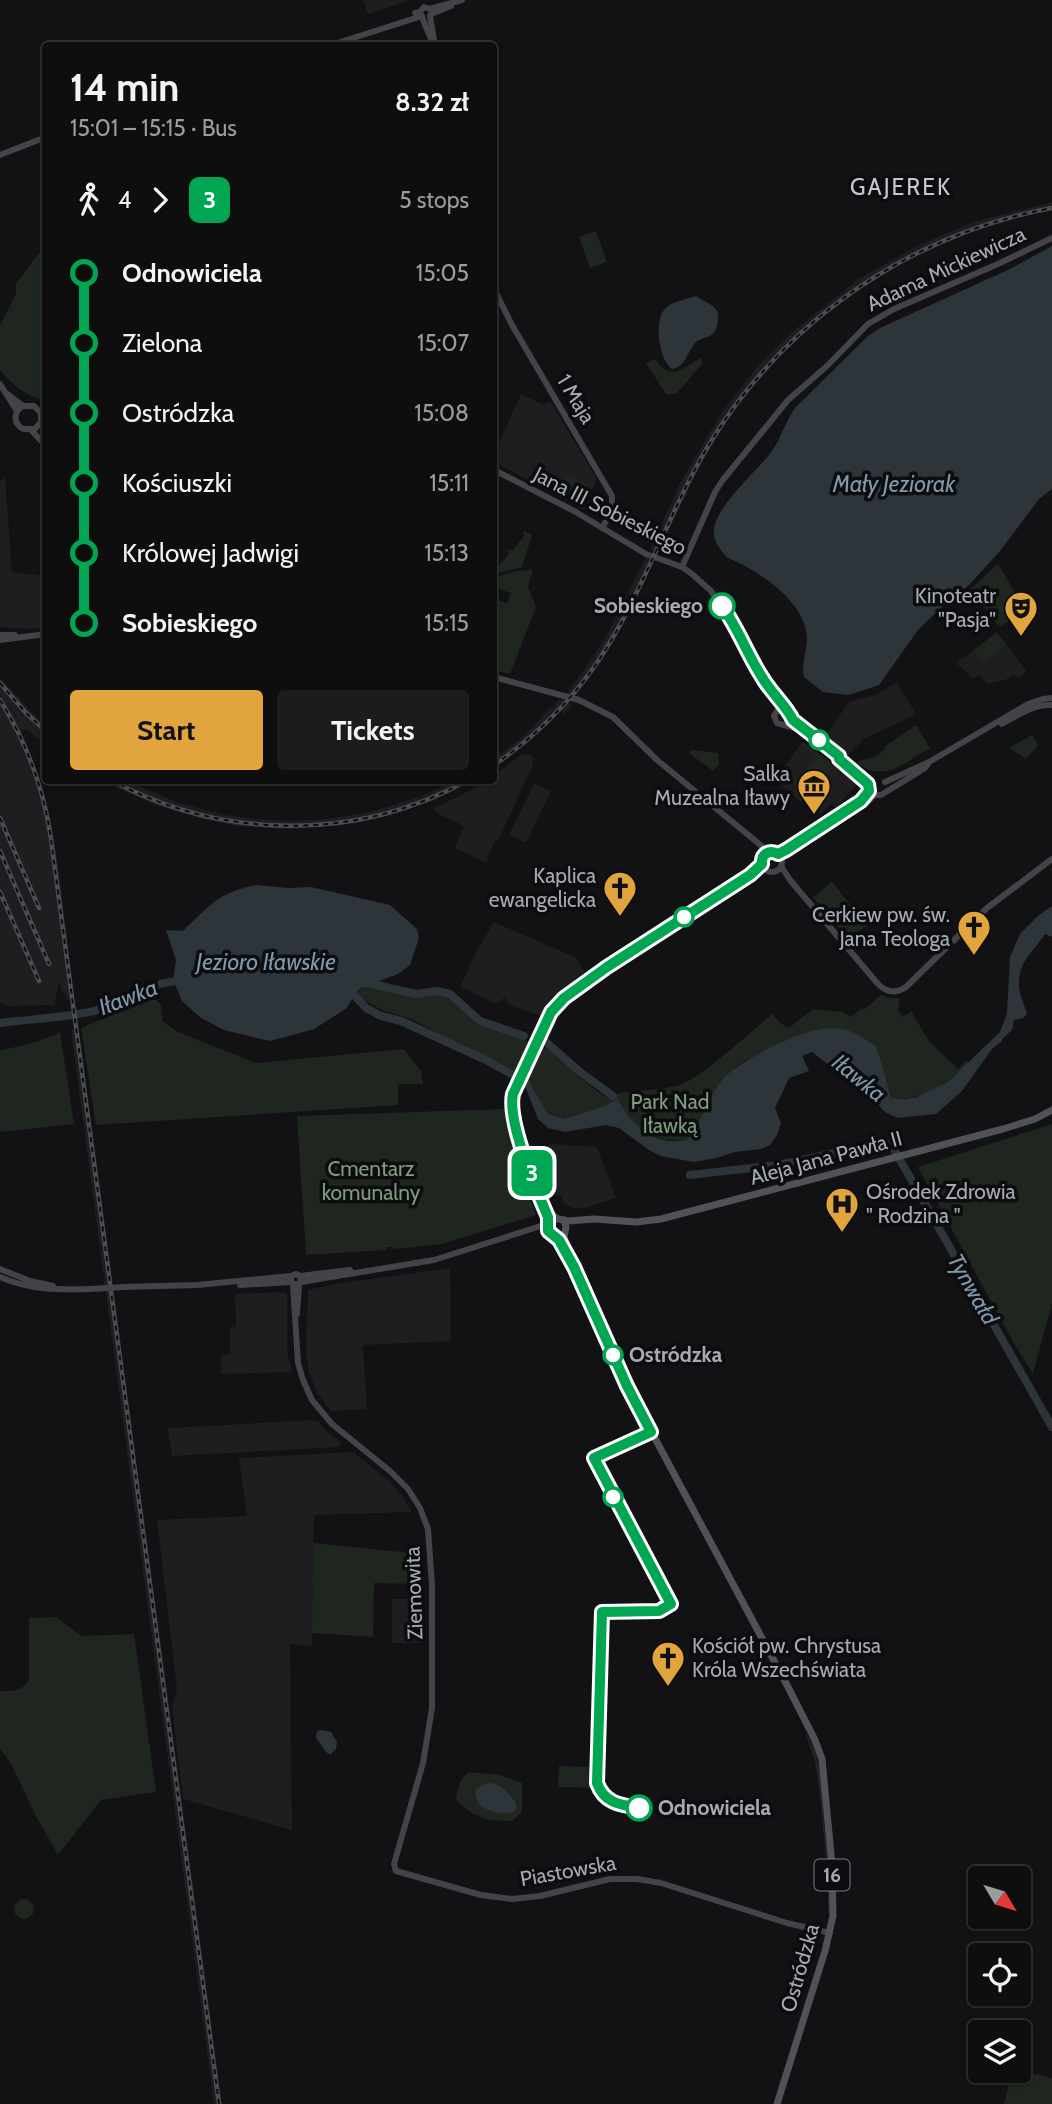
<!DOCTYPE html>
<html lang="en">
<head>
<meta charset="utf-8">
<style>
  :root { --surface:#0e0e0f; --page:#1c1c1d; --text:#f1f3f6; --muted:#9b9c9e; --line:#2e2e2f; --accent:#e2a43c }
  body { margin:0; font-family:Cabin,sans-serif; background:var(--page); color:var(--text); height:100vh; display:flex; flex-direction:column; font-size:26px; white-space:nowrap }
  * { box-sizing:border-box; margin:0 }
  p { font-size:23px; color:var(--muted) }
  .icon { flex:none; width:38px; height:38px; fill:none; stroke:currentColor; stroke-width:2; stroke-linecap:round; stroke-linejoin:round }
  .map { position:relative; flex:1; overflow:hidden }
  .panel { position:absolute; left:42px; top:42px; width:455px; height:742px; display:flex; flex-direction:column; background:var(--surface); border-radius:7px; box-shadow:0 2px 5px #0004,0 0 0 2px var(--line) }
  .panel>* { flex:none }
  .badge { padding:0 14px; border-radius:10px; font-size:24px; line-height:46px }
  .needle { width:46px; rotate:128deg }
  .tools { position:absolute; left:968px; top:1866px; display:grid; gap:14px }
  .tools a { display:grid; place-items:center; width:63px; height:63px; border-radius:7px; background:var(--surface); box-shadow:0 2px 5px #0004,0 0 0 2px var(--line); font-size:35px }
  .map>.badge { position:absolute; translate:-50% -50%; box-shadow:0 0 0 4px #fff }
  .legs { display:flex; align-items:center; gap:10px; height:77px; padding:0 28px; font-size:23px }
  .legs p { margin-inline-start:auto }
  .head { display:flex; align-items:center; justify-content:space-between; height:119px; padding:0 28px }
  h1 { font-size:38px; font-weight:800; line-height:52px }
  .cta { display:flex; gap:14px; margin-top:auto; padding:14px 28px }
  .cta a { flex:1; height:80px; border-radius:7px; background:var(--accent); color:#111; font-size:28px; font-weight:800; line-height:80px; text-align:center }
  .cta a+a { background:var(--page); color:var(--text) }
  ul { padding:0 28px; list-style:none }
  li { display:flex; align-items:center; gap:24px; height:70px; font-size:26px }
  li i { display:grid; place-items:center; width:10px; height:100%; margin:0 9px; background:currentColor }
  li i::after { content:''; width:18px; height:18px; margin:-9px; border:5px solid; border-radius:50%; background:var(--surface) }
  li p { margin-inline-start:auto }
  li:first-child i { background:linear-gradient(#0000 50%,currentColor 0) }
  li:last-child i { background:linear-gradient(currentColor 50%,#0000 0) }
  .map>svg:first-child { display:block }
</style>
</head>
<body>
<div class="map">
<svg width="1052" height="2104" viewBox="0 0 1052 2104">
  <rect width="100%" height="100%" fill="#121214"/>
  <g fill="#1e1e20">
    <polygon points="363,0 410,0 368,14"/>
    <polygon points="1052,202 1052,210 1013,219 975,231 910,259 860,289 817,321 776,360 733,412 703,460 658,552 657,553 650,550 679,485 720,415 756,368 792,332 860,278 919,245 976,221"/>
    <polygon points="521,394 544,405 550,401 597,479 584,510 500,465 494,454"/>
    <polygon points="5,478 12,572 45,576 45,598 42,626 40,628 26,629 0,627 0,480"/>
    <polygon points="646,557 653,562 613,641 576,695 567,693 586,667 606,637"/>
    <polygon points="997,632 1027,672 1019,677 1013,675 1005,680 987,684 980,675 973,679 956,663"/>
    <polygon points="0,678 45,726 45,744 26,729 21,731 38,774 50,817 58,864 74,998 74,1001 67,1000 59,983 54,1005 9,1006 0,1003"/>
    <polygon points="897,682 916,714 864,739 847,756 824,737 850,701 876,695"/>
    <polygon points="559,699 573,705 564,714 561,711 530,740 494,768 494,759 525,735 551,707 553,708"/>
    <polygon points="802,742 832,762 835,760 859,783 836,807 832,804 820,814 804,800 801,802 776,780"/>
    <polygon points="522,754 532,755 533,764 504,828 498,840 496,839 487,858 488,859 486,863 455,848 464,826 437,813 433,809 488,781 494,780 494,776"/>
    <polygon points="102,781 126,781 179,803 225,815 255,819 293,821 328,819 374,811 419,797 456,781 473,781 432,801 386,816 341,825 292,829 236,826 202,819 155,805"/>
    <polygon points="534,784 551,791 528,839 524,842 509,835"/>
    <polygon points="494,922 575,957 585,972 574,980 572,985 550,1001 543,1017 508,1004 505,997 497,1004 460,987 477,950"/>
    <polygon points="76,1028 79,1030 222,2104 214,2104 71,1031"/>
    <polygon points="552,1144 597,1147 616,1198 588,1207 574,1209 564,1203 561,1195 556,1196 539,1148"/>
    <polygon points="450,1268 451,1341 363,1345 367,1409 331,1411 317,1393 309,1372 306,1351 308,1290 341,1283"/>
    <polygon points="283,1292 287,1294 287,1351 292,1372 221,1374 221,1355 230,1354 230,1327 236,1327 235,1294"/>
    <polygon points="314,1420 318,1421 326,1431 341,1442 339,1447 172,1456 168,1430 170,1428"/>
    <polygon points="353,1452 388,1480 402,1495 412,1512 314,1515 312,1646 290,1644 292,1830 183,1799 172,1707 177,1689 157,1520 247,1516 239,1458"/>
    <rect x="392" y="1599" width="33" height="44"/>
  </g>
  <g fill="#1f261f">
    <polygon points="596,231 607,262 590,268 579,237"/>
    <path d="M45,251H46L45,402C29,395 10,386 0,369V325L16,295V284L39,253Z"/>
    <path d="M700,358L703,363L676,394H666L646,363L655,359C670,382 682,369 700,358Z"/>
    <polygon points="567,475 592,487 583,504 558,491"/>
    <polygon points="525,531 532,535 522,567 494,574 494,566 497,567 509,554 507,551 510,549 512,551 524,536 523,532"/>
    <polygon points="998,564 1026,611 1014,617 1000,627 970,590"/>
    <polygon points="533,570 528,587 536,607 510,674 494,670 494,599 507,603 511,593 494,587 494,578 516,571"/>
    <polygon points="997,633 1006,645 983,662 974,651"/>
    <path d="M916,725L930,748C904,763 884,784 856,762L877,756L885,749L884,747Z"/>
    <polygon points="1032,735 1038,746 1026,759 1009,748"/>
    <polygon points="802,742 837,769 836,771 818,758 832,769 813,793 798,781 817,757 801,744"/>
    <polygon points="692,750 718,753 719,764 713,771 689,753"/>
    <polygon points="832,882 867,925 849,940 813,897"/>
    <path d="M369,985L392,991L419,996L434,994L453,999L480,1023L550,1050L584,1081L605,1097C628,1089 653,1092 676,1086C699,1081 752,1030 772,1014L780,1023L789,1028L813,1009L843,1012L850,1017L861,1009H865L881,995L888,998H900L898,1010L903,1017L911,1011L929,1041L958,1069L966,1061L969,1063C949,1086 921,1101 891,1098L874,1045L818,1029L743,1062L723,1079L711,1096L696,1128L687,1140C653,1143 633,1130 618,1099L602,1107L564,1119L548,1114L526,1077L493,1059L457,1044L412,1019L384,1011L360,998L358,993L361,988Z"/>
    <polygon points="146,1000 156,1000 161,1005 162,1021 178,1032 256,1063 404,1049 421,1071 423,1084 398,1084 398,1105 96,1125 81,1028"/>
    <path d="M60,1032L74,1124L0,1132V1050C22,1046 40,1042 60,1032Z"/>
    <polygon points="504,1109 522,1162 508,1164 510,1177 522,1174 536,1215 442,1244 395,1249 393,1247 387,1247 386,1250 306,1255 297,1116"/>
    <polygon points="1052,1124 1052,1303 1033,1374 1012,1340 918,1167"/>
    <polygon points="313,1543 422,1554 423,1584 374,1583 373,1637 312,1633"/>
    <path d="M56,1617L81,1636L134,1634L156,1792L101,1800L58,1855L36,1816L11,1764L0,1748V1691C12,1691 22,1692 29,1680V1618Z"/>
    <path d="M805,1732C824,1757 821,1792 824,1821C827,1853 833,1886 828,1918V1880L820,1796L815,1761Z"/>
    <polygon points="559,1766 591,1767 590,1788 558,1787"/>
    <path d="M470,1772L500,1775L522,1783V1812L512,1821L488,1820L470,1812L456,1800C458,1789 459,1777 470,1772Z"/>
    <circle cx="24" cy="1909" r="10"/>
    <polygon points="1013,2070 1019,2070 1052,2078 1052,2104 1004,2104"/>
  </g>
  <g fill="#2d353b">
    <path d="M1052,246V489L1039,499L1000,551L968,586L943,606L918,630L879,685L848,695L823,692L804,677C801,664 807,651 807,638C806,602 758,570 728,558C722,552 715,544 714,535C710,510 758,471 772,451C782,437 785,421 796,407L868,336L880,328L1010,269Z"/>
    <path d="M696,296L713,306L718,312C718,319 718,329 713,334C709,337 702,338 697,341C687,350 687,367 672,369C659,360 654,322 664,310C670,302 686,299 696,296Z"/>
    <path d="M256,885L288,888L311,887L390,905L417,929L419,938L410,965L398,974L361,988L354,995L347,1008L314,1029L270,1041L224,1030L201,1018L182,1001L173,980L176,960L166,930L183,931C209,906 219,892 256,885Z"/>
    <path d="M1052,906V937L1045,934C1032,954 1018,961 1019,987C1019,994 1025,1006 1027,1014L1023,1018L1014,1020L1012,1030L1003,1038L1001,1042L992,1049L962,1091L936,1114L897,1118L885,1112L872,1098L812,1052L802,1056L809,1071L789,1078L775,1108L781,1123L777,1135L770,1145L761,1149L735,1152L716,1158L694,1162L661,1156L649,1150L619,1128L606,1125L565,1132L548,1128L538,1119L523,1081L526,1077L548,1114L564,1119L602,1107L618,1099C626,1116 644,1137 664,1140C671,1142 679,1141 687,1140C702,1122 707,1098 722,1080C737,1062 797,1032 821,1029C836,1027 849,1029 862,1037C866,1040 872,1043 875,1046C881,1057 887,1085 891,1098L905,1099L917,1097L948,1082L1000,1032L1007,1014L1010,957L1020,934L1039,915Z"/>
    <polygon points="322,1730 331,1732 337,1742 336,1749 331,1754 327,1753 316,1738 317,1731"/>
    <path d="M487,1783C501,1782 508,1793 516,1803V1809L513,1812C497,1815 472,1809 476,1789Z"/>
  </g>
  <g fill="none" stroke-linecap="round" stroke-linejoin="round">
    <g stroke="#2d353b" stroke-width="8">
      <polyline points="363,982 416,994 437,991 450,994 480,1021 524,1036"/>
      <polyline points="344,994 354,995 366,1008 381,1016 401,1021 486,1060 526,1082"/>
      <path d="M0,1023C31,1019 63,1018 94,1011C123,1004 152,980 182,981"/>
      <polyline points="545,1041 580,1072 613,1096"/>
      <polyline points="690,1175 778,1165 882,1143 891,1144 1052,1427"/>
    </g>
    <g stroke="#424448" stroke-width="6">
      <polyline points="415,13 420,12 424,7 430,9 462,0"/>
      <polyline points="431,14 451,6"/>
      <polyline points="421,15 434,46"/>
      <polyline points="430,16 434,40"/>
      <polyline points="328,46 422,16"/>
      <polyline points="0,155 46,137"/>
      <polyline points="494,289 512,325 612,496 612,511 602,528"/>
      <polyline points="0,384 17,411"/>
      <polyline points="7,394 23,406 34,406 45,417"/>
      <path d="M23,406C13,412 13,423 23,429H35L41,422V415"/>
      <polyline points="31,430 46,446"/>
      <polyline points="494,470 574,511 646,554 682,567 692,574 711,591 732,620 758,672 773,694 784,708 790,711 793,720 871,780"/>
      <polyline points="682,567 715,492 722,481 788,400 827,366 868,324 894,309 998,264 1052,238"/>
      <polyline points="0,635 15,635"/>
      <polyline points="0,640 46,634"/>
      <polyline points="494,677 579,700 613,717 657,760 769,852"/>
      <polyline points="778,709 774,716 777,723 810,733"/>
      <path d="M1002,724C1018,715 1033,704 1052,705"/>
      <polyline points="839,756 840,759 868,784"/>
      <polyline points="885,782 929,762 1028,704 1043,699 1052,698"/>
      <polyline points="874,795 881,795 925,768 928,764"/>
      <polyline points="857,804 869,791"/>
      <circle cx="772" cy="862" r="10"/>
      <polyline points="778,854 800,840"/>
      <polyline points="781,858 869,801 874,795"/>
      <path d="M781,866L790,880L878,984C887,993 896,994 906,987L987,908L1052,859"/>
      <polyline points="541,1192 550,1211 556,1217"/>
      <polyline points="548,1221 514,1123 511,1112 513,1094 551,1012 564,998 607,967 750,875 765,869"/>
      <polyline points="0,1269 30,1281 53,1286"/>
      <polyline points="291,1276 291,1282 296,1285 301,1282 434,1260 547,1224"/>
      <polyline points="300,1276 350,1270"/>
      <path d="M0,1277C29,1290 59,1290 90,1289"/>
      <polyline points="240,1285 291,1282"/>
      <polyline points="293,1285 298,1363 303,1380 312,1400 332,1424 390,1471 408,1489 420,1508 428,1529 432,1585 432,1708 423,1763 394,1864 396,1871 481,1895 512,1899 540,1896 610,1879 637,1879 661,1883 787,1923 830,1933"/>
      <polyline points="124,1287 197,1285 291,1276 296,1274 300,1276 301,1282"/>
      <polyline points="297,1314 299,1285"/>
    </g>
    <g stroke="#505257" stroke-width="7">
      <polyline points="564,1220 566,1227 564,1237 574,1267 627,1386 787,1685 815,1740 822,1759 832,1865 833,1916 825,1951 777,2104"/>
      <path d="M565,1251C563,1247 561,1241 556,1238C549,1233 545,1232 548,1221L554,1218L568,1221L594,1219L636,1222L661,1219L1003,1129L1035,1119L1052,1110"/>
    </g>
    <defs>
      <g id="rail">
        <polyline points="0,683 26,713 46,731"/>
        <path d="M0,700C27,743 44,790 51,839L219,2104"/>
        <path d="M494,765C532,739 565,707 592,670C634,611 658,541 691,477C763,336 897,237 1052,208"/>
        <path d="M111,780C221,840 358,842 468,780"/>
        <polyline points="0,818 39,908"/>
        <polyline points="0,851 49,964"/>
        <polyline points="0,892 39,981"/>
      </g>
    </defs>
    <use href="#rail" stroke="#4b4d51" stroke-width="4.5"/>
    <use href="#rail" stroke="#0d0d0f" stroke-width="2" stroke-dasharray="5" stroke-linecap="butt"/>
    <polyline stroke="#424448" stroke-width="6" points="90,1289 124,1287"/>
  </g>
  <g fill="none" stroke-linecap="round" stroke-linejoin="round">
    <defs>
      <path id="line-1" d="M639,1808C620,1805 604,1803 597,1783L602,1612L659,1611L671,1604L594,1458L651,1432L627,1386L574,1267L559,1240L548,1231V1217C536,1189 507,1122 513,1094L551,1012L564,998L607,967L750,875L762,864C761,854 769,849 778,854L786,850L861,801L869,791L868,784L839,759V756L793,720C786,705 771,693 762,677C747,654 738,628 722,606"/>
    </defs>
    <use href="#line-1" stroke="#fff" stroke-width="16"/>
    <use href="#line-1" stroke="#00a651" stroke-width="10"/>
  </g>
  <defs>
    <symbol id="theatre-pin" viewBox="-11 -11 22 30"><path d="M0 17L-7.5 6A9.5 9.5 0 1 1 7.5 6Z" fill="#e2a43c" stroke="#0d0d0f"/><path d="M-5-5.5Q0-4 5-5.5V0Q5 5 0 6Q-5 5-5 0ZM-3.3-2.5H-1v1.5H-3.3ZM1-2.5H3.3v1.5H1ZM-2.8 1Q0 5.5 2.8 1Z" fill="#111"/></symbol>
    <symbol id="museum-pin" viewBox="-11 -11 22 30"><path d="M0 17L-7.5 6A9.5 9.5 0 1 1 7.5 6Z" fill="#e2a43c" stroke="#0d0d0f"/><path d="M0-6L6-3V-2H-6V-3ZM-5-1h2V3h-2ZM-1-1h2V3h-2ZM3-1h2V3H3ZM-6 4H6V6H-6Z" fill="#111"/></symbol>
    <symbol id="church-pin" viewBox="-11 -11 22 30"><path d="M0 17L-7.5 6A9.5 9.5 0 1 1 7.5 6Z" fill="#e2a43c" stroke="#0d0d0f"/><path d="M-1.2-6h2.4v3.5h3.3v2.4h-3.3V6h-2.4V-.1h-3.3v-2.4h3.3Z" fill="#111"/></symbol>
    <symbol id="hospital-pin" viewBox="-11 -11 22 30"><path d="M0 17L-7.5 6A9.5 9.5 0 1 1 7.5 6Z" fill="#e2a43c" stroke="#0d0d0f"/><path d="M-5-5h3v3.5h4V-5h3V5h-3V1.5h-4V5h-3Z" fill="#111"/></symbol>
  </defs>
  <g fill-rule="evenodd">
    <use href="#theatre-pin" x="1002" y="589" width="38" height="52"/>
    <use href="#museum-pin" x="795" y="767" width="38" height="52"/>
    <use href="#church-pin" x="601" y="869" width="38" height="52"/>
    <use href="#church-pin" x="955" y="908" width="38" height="52"/>
    <use href="#hospital-pin" x="823" y="1185" width="38" height="52"/>
    <use href="#church-pin" x="649" y="1639" width="38" height="52"/>
  </g>
  <g fill="#fff" stroke="#00a651" stroke-width="3.5">
    <circle cx="722" cy="606" r="12"/>
    <circle cx="819" cy="740" r="9"/>
    <circle cx="684" cy="917" r="9"/>
    <circle cx="613" cy="1355" r="9"/>
    <circle cx="613" cy="1497" r="9"/>
    <circle cx="639" cy="1808" r="12"/>
  </g>
  <g text-anchor="middle" stroke-width="7" stroke-linejoin="round" paint-order="stroke">
    <rect fill="#0d0d0f" stroke="#777b82" stroke-width="2" x="814.5" y="1859.5" width="35" height="31" rx="5"/>
    <g font-size="19" font-weight="bold" fill="#a5aab3">
      <text x="832" y="1882">16</text>
    </g>
    <g font-size="21" fill="#a5aab3" stroke="#0d0d0f">
      <text transform="translate(946 269) rotate(-25)" y="7">Adama Mickiewicza</text>
      <text transform="translate(576 399) rotate(59)" y="7">1 Maja</text>
      <text transform="translate(610 511) rotate(27)" y="7">Jana III Sobieskiego</text>
      <text transform="translate(826 1158) rotate(-15)" y="7">Aleja Jana Pawła II</text>
      <text transform="translate(414 1593) rotate(-92)" y="7">Ziemowita</text>
      <text transform="translate(568 1871) rotate(-10)" y="7">Piastowska</text>
      <text transform="translate(800 1968) rotate(-74)" y="7">Ostródzka</text>
    </g>
    <g font-size="21" fill="#a5aab3" stroke="#0d0d0f" text-anchor="end">
      <text x="996" y="603">Kinoteatr<tspan x="996" dy="24">"Pasja"</tspan></text>
      <text x="790" y="781">Salka<tspan x="790" dy="24">Muzealna Iławy</tspan></text>
      <text x="596" y="883">Kaplica<tspan x="596" dy="24">ewangelicka</tspan></text>
      <text x="950" y="922">Cerkiew pw. św.<tspan x="950" dy="24">Jana Teologa</tspan></text>
      <text x="866" y="1199" text-anchor="start">Ośrodek Zdrowia<tspan x="866" dy="24">" Rodzina "</tspan></text>
      <text x="692" y="1653" text-anchor="start">Kościół pw. Chrystusa<tspan x="692" dy="24">Króla Wszechświata</tspan></text>
    </g>
    <g font-size="21" font-weight="bold" fill="#a5aab3" stroke="#0d0d0f" text-anchor="start">
      <text x="703" y="613" text-anchor="end">Sobieskiego</text>
      <text x="629" y="1362">Ostródzka</text>
      <text x="658" y="1815">Odnowiciela</text>
    </g>
    <g font-size="21" fill="#7d9d7e" stroke="#0d0d0f">
      <text x="670" y="1109">Park Nad<tspan x="670" dy="24">Iławką</tspan></text>
      <text x="371" y="1176">Cmentarz<tspan x="371" dy="24">komunalny</tspan></text>
    </g>
    <g font-size="23" letter-spacing="2" fill="#c5c8cf" stroke="#0d0d0f">
      <text x="901" y="195">GAJEREK</text>
    </g>
    <g font-size="23" font-style="italic" fill="#7e98ac" stroke="#0d0d0f">
      <text x="894" y="492">Mały Jeziorak</text>
      <text x="266" y="970">Jezioro Iławskie</text>
      <text transform="translate(128 997) rotate(-21)" y="8">Iławka</text>
      <text transform="translate(859 1078) rotate(39)" y="8">Iławka</text>
      <text transform="translate(973 1289) rotate(60)" y="8">Tynwałd</text>
    </g>
  </g>
</svg>
<div class="tools">
<a><svg class="needle" viewBox="-14 -14 28 28"><path d="M0-13l5 13h-10z" fill="#e53935"/><path d="M0 13l5-13h-10z" fill="#9b9c9e"/></svg></a>
<a><svg class="icon" aria-label="locate" viewBox="0 0 24 24"><circle cx="12" cy="12" r="6"/><path d="M12 2v4M12 18v4M2 12h4M18 12h4"/></svg></a>
<a><svg class="icon" aria-label="layers" viewBox="0 0 24 24"><path d="M12 4l9 5-9 5-9-5zM3 14l9 5 9-5"/></svg></a>
</div>
<b class="badge" style="left:532px;top:1173px;background:#00a651;color:#fff">3</b>
<section class="panel">
<div class="head"><div><h1>14 min</h1><p>15:01 – 15:15 · Bus</p></div><b>8.32 zł</b></div>
<div class="legs"><svg class="icon" aria-label="walk" viewBox="0 0 24 24"><circle cx="13" cy="4" r="2"/><path d="M13 8l-2 6 4 7M11 14l-3 7M7 12l3-4h3l4 4"/></svg>4<svg class="icon" aria-label="forward" viewBox="0 0 24 24"><path d="M9 5l7 7-7 7"/></svg><b class="badge" style="background:#00a651;color:#fff">3</b><p>5 stops</p></div>
<ul>
<li><i style="color:#00a651"></i><b>Odnowiciela</b><p>15:05</p></li>
<li><i style="color:#00a651"></i><span>Zielona</span><p>15:07</p></li>
<li><i style="color:#00a651"></i><span>Ostródzka</span><p>15:08</p></li>
<li><i style="color:#00a651"></i><span>Kościuszki</span><p>15:11</p></li>
<li><i style="color:#00a651"></i><span>Królowej Jadwigi</span><p>15:13</p></li>
<li><i style="color:#00a651"></i><b>Sobieskiego</b><p>15:15</p></li>
</ul>
<div class="cta"><a>Start</a><a>Tickets</a></div>
</section>
</div>
</body>
</html>
